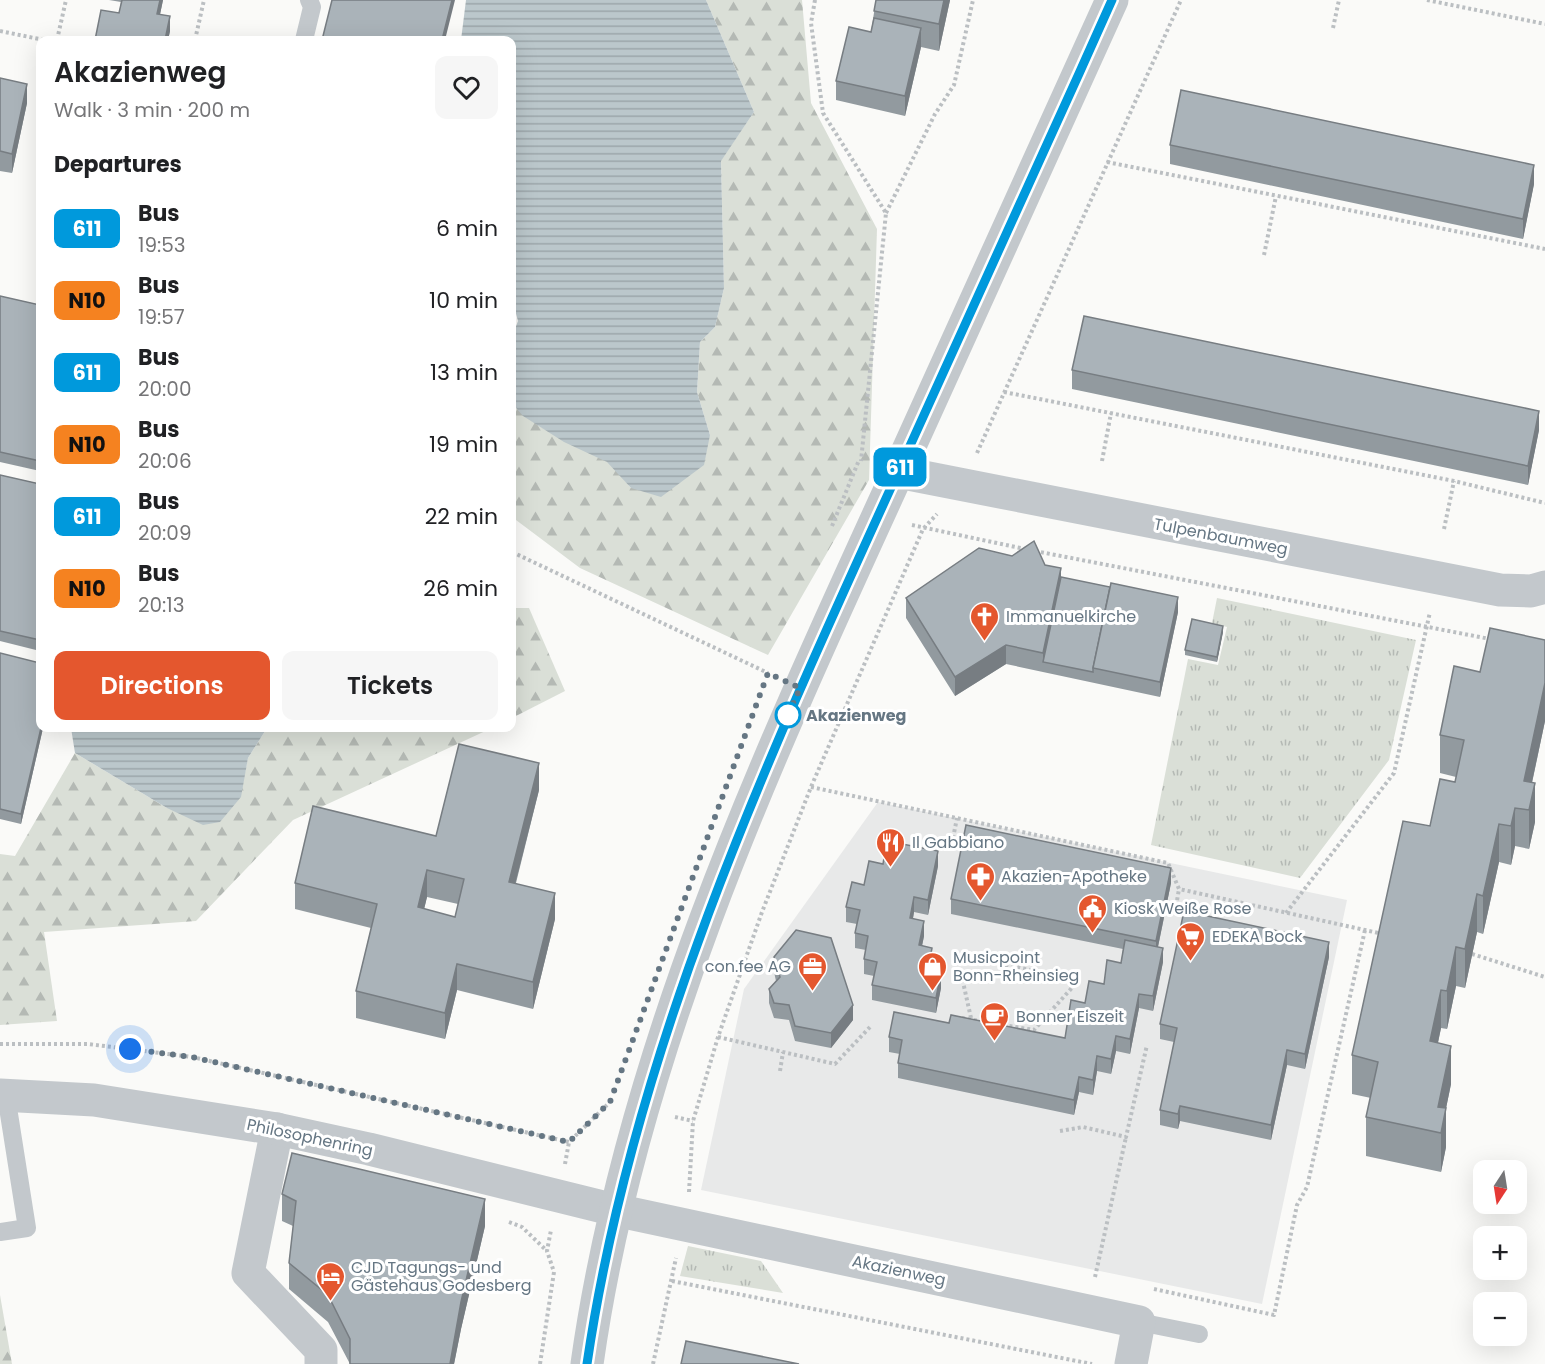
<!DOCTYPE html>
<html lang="en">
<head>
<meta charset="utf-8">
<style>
  :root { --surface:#fff; --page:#f6f6f6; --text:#202124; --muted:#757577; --accent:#e4572e }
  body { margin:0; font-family:Poppins,sans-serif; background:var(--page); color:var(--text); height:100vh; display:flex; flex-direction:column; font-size:22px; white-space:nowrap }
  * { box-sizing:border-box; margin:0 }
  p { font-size:20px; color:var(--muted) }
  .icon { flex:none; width:33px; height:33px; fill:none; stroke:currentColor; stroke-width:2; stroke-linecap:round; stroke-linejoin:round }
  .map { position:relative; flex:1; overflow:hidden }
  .details { position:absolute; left:36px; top:36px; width:480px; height:696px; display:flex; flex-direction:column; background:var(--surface); border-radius:12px; box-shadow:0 6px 24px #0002 }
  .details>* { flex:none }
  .badge { padding:0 12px; border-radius:9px; font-size:21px; line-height:39px }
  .needle { width:39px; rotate:192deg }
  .tools { position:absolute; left:1473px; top:1160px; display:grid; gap:12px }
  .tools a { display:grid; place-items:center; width:54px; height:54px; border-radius:12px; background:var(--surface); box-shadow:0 6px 24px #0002; font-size:30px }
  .you { position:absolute; width:30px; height:30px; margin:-15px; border:4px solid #fff; border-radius:50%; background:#1a73e8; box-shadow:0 0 0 9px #1a73e833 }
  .map>.badge { position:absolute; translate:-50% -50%; box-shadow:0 0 0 3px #fff }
  h2 { padding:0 18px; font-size:22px; line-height:54px }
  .round { display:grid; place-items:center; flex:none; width:63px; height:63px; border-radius:12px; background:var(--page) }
  .summary { display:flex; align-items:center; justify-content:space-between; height:102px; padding:0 18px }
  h1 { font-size:28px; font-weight:600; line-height:45px }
  .primary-button { display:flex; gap:12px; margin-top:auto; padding:12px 18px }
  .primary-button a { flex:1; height:69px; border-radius:12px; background:var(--accent); color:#fff; font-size:24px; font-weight:600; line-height:69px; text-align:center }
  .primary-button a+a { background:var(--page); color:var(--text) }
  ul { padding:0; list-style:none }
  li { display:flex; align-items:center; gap:18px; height:72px; padding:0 18px }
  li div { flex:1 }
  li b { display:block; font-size:22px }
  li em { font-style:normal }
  li .badge { min-width:66px; font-weight:700; text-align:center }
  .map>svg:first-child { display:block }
</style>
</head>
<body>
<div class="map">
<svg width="1545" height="1364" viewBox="0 0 1545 1364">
  <defs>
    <pattern id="grass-tufts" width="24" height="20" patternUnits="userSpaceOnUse" patternTransform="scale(1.5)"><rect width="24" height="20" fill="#dadfd7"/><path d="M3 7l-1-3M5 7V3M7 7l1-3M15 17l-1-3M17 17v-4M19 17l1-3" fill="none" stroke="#b4b9b4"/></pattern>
    <pattern id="forest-firs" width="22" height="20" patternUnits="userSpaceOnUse" patternTransform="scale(1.5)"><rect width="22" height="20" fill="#dadfd7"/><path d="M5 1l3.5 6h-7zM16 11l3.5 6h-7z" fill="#b4b9b4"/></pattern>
    <pattern id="water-rules" width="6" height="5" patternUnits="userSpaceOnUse" patternTransform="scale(1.5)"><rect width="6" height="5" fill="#bbc7cb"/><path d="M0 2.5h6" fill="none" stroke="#9ca6aa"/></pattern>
  </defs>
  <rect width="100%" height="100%" fill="#fafaf8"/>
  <polygon fill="#e8e9e9" points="878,802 1347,900 1262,1304 701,1190 744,989"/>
  <g fill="url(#grass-tufts)">
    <polygon points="1217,598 1416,640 1389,760 1300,878 1151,845 1188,659 1218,665 1227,627 1212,623"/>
    <polygon points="688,1246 761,1261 783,1293 680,1276"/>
  </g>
  <g fill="url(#forest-firs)">
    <path d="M706,0H802L811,103L877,229L869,480L768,655L580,568L512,517V403C537,432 573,441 606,461C615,466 623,479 631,488L710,435L697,392L700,342L715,327L724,288L721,160L754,112Z"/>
    <polygon points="512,608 529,608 565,691 512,718"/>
    <polygon points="267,728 492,728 293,820 196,921 44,932 57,1021 0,1025 0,854 15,856 75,753 167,808 240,797 248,758"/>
    <polygon points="0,1295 12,1364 0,1364"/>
  </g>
  <g fill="url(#water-rules)">
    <polygon points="466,0 706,0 754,112 721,161 724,288 715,327 700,342 697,392 710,435 704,465 661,497 631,488 607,462 564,442 523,416 512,403 512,337 518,321 512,299 512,40 461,40"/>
    <polygon points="71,728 267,728 248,758 241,797 220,822 203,825 167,808 75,753"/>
  </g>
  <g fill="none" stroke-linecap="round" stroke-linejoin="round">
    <g stroke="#bbbfc2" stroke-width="4" stroke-dasharray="3 3" stroke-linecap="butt">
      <polyline points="815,0 811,23 823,113 886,213 861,461"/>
      <polyline points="1427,0 1545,24"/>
      <polyline points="1333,28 1339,0"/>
      <polyline points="0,31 44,40"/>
      <polyline points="57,40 66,0"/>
      <polyline points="195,40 204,0"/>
      <polyline points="1107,162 1545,249"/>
      <polyline points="886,213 935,114 954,85 973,0"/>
      <polyline points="1264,255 1276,196"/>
      <polyline points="1004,392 1454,481 1545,503"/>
      <polyline points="977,453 1181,0"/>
      <polyline points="1102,461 1111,413"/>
      <polyline points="912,525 1025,549"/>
      <polyline points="832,526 859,460"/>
      <polyline points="1444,529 1454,481"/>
      <polyline points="1035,551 1490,639"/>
      <polyline points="512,552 768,673"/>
      <polyline points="811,787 1168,863 1179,889 1383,934"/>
      <polyline points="953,838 957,818"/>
      <polyline points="1175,912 1179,889"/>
      <polyline points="1286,913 1394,773 1430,612"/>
      <polyline points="1472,954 1545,977"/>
      <polyline points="962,1018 1034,1030 1078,981"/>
      <polyline points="971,1018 957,955 1079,980"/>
      <polyline points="718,1037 835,1064 870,1027"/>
      <polyline points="0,1044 88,1044 192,1057 569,1142 607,1105"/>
      <polyline points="780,1071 783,1052"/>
      <polyline points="675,1117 693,1121"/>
      <polyline points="1060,1131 1083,1127 1126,1137 1147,1045"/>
      <polyline points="565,1164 569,1142"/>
      <polyline points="689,1192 693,1121 718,1037 762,912 811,787 923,529 937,514"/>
      <polyline points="509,1222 522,1227 547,1251"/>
      <polyline points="1095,1277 1126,1137"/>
      <polyline points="672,1281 1092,1364"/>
      <polyline points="1154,1289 1274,1315 1297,1205 1307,1187 1365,930"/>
      <polyline points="540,1364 554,1272 547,1251 551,1230"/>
      <polyline points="653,1364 676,1258"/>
    </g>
    <g stroke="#c3c8cc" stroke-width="18">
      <polyline points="304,40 312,7 309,0"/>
      <polyline points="0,1232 27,1228 6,1095"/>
      <polyline points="1139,1322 1199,1334"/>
    </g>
    <g stroke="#c3c8cc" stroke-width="33">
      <polyline points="898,472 1500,590 1531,591 1545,587"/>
      <polyline points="277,1129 248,1273 321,1350 321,1364"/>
      <polyline points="615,1210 1139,1322 1131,1364"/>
    </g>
    <g stroke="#c3c8cc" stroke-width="33">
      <polyline points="0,1095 94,1100 277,1129 369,1149 615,1210"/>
      <path d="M587,1364C631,1050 768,756 899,470C970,313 1041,157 1112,0"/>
    </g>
  </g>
  <g fill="#929a9f" fill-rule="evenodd">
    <polygon points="109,0 163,0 160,14 170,31 168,40 95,40 119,13 121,2"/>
    <polygon points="876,0 950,0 939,51 921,47 905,116 836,100 836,81 871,32"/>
    <polygon points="0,78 27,103 12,173 0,171"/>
    <polygon points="1170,145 1534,184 1523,239 1170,164"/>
    <polygon points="0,296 40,305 40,471 0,462"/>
    <polygon points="1072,370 1539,430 1528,485 1072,389"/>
    <polygon points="0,475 40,484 40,651 0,641"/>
    <polygon points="1045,565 1061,577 1178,612 1160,697 1006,664 955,696 906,618 906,598"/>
    <polygon points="1223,632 1217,662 1185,655 1185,650"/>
    <polygon points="1545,640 1545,721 1532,783 1535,822 1529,849 1515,846 1511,865 1499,862 1483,934 1477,932 1465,988 1456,986 1447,1029 1441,1028 1438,1043 1451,1084 1446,1108 1446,1147 1441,1172 1366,1156 1366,1117 1371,1098 1352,1094 1352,1055 1430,826 1455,782 1456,777 1440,773 1440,735 1480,672"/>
    <polygon points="0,653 40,728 43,728 21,824 0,819"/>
    <path d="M539,790L516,883L555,919L533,1009L457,990L445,1039L356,1018V991L371,928L295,909V883L436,836ZM427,897L458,904L455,917L424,909Z"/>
    <polygon points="938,866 928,915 914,912 913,919 924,936 922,946 932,963 930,971 941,988 936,1013 872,1000 872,985 874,976 864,974 864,959 866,950 855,948 855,933 857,924 846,922 846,907 864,885"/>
    <polygon points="1171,883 1158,947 1163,962 1153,1011 1139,1008 1130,1054 1116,1051 1111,1074 1097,1071 1093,1095 1079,1092 1074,1115 898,1078 898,1063 900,1054 889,1052 889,1037 949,1023 1065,1038 1085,1003 1104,984 1121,963 1123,949 951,914 951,899"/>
    <polygon points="774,957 853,1020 831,1048 795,1041 789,1020 774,1018 769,1003 769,989 776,981 774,972"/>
    <polygon points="1329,957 1305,1069 1287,1065 1271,1140 1180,1121 1178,1129 1160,1125 1160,1110 1174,1042 1160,1039 1160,1024"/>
    <polygon points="282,1194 485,1226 461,1329 454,1364 350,1364 328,1322 289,1289 289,1263 293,1226 282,1221"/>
  </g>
  <g fill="#777d82">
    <polygon points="160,0 163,0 157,29 157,14"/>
    <polygon points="452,0 455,0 445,40 442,40"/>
    <polygon points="944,0 950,0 939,51 939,24"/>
    <polygon points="170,16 170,31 168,40 165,40"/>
    <polygon points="921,28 921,47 905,116 905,96"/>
    <polygon points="27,84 27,103 12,173 12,154"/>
    <polygon points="1534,165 1534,184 1523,239 1523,219"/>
    <polygon points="1539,411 1539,430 1528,485 1528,466"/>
    <polygon points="1061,568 1061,587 1043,662 1043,653"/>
    <polygon points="1178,597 1178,612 1160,697 1160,682"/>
    <polygon points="1223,626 1223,632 1217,662 1217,657"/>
    <polygon points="1006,645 1006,664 955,696 955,677"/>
    <polygon points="1545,683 1545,721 1526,810 1524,781"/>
    <polygon points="41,728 43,728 21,824 21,814"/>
    <polygon points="539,763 539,790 509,908 509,882"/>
    <polygon points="1535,783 1535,822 1529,849 1529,810"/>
    <polygon points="1515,808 1515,846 1511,865 1511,826"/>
    <polygon points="1499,824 1499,862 1483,934 1483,896"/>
    <polygon points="938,851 938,866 928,915 928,900"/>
    <polygon points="1171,868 1171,883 1156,956 1156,941"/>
    <polygon points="427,870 427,897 418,934 418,907"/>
    <polygon points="555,893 555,919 533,1009 533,982"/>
    <polygon points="1477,894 1477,932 1465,988 1465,949"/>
    <polygon points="914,897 914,912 910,933 910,918"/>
    <polygon points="924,921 924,936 919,960 919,945"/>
    <polygon points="1329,942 1329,957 1305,1069 1305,1054"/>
    <polygon points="1456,947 1456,986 1447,1029 1447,991"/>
    <polygon points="932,948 932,963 928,985 928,970"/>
    <polygon points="1163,948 1163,962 1153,1011 1153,996"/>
    <polygon points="457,964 457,990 445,1039 445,1013"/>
    <polygon points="941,973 941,988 936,1013 936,998"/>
    <polygon points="1441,990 1441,1028 1430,1079 1430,1041"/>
    <polygon points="1139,994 1139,1008 1130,1054 1130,1039"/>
    <polygon points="853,1005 853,1020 831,1048 831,1033"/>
    <polygon points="1116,1036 1116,1051 1111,1074 1111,1059"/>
    <polygon points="1451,1046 1451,1084 1441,1133 1438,1107"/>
    <polygon points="1287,1050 1287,1065 1271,1140 1271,1125"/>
    <polygon points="1097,1056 1097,1071 1093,1095 1093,1080"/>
    <polygon points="1079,1077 1079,1092 1074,1115 1074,1100"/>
    <polygon points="1180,1106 1180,1121 1178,1129 1178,1114"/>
    <polygon points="1446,1108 1446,1147 1441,1172 1441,1133"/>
    <polygon points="485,1199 485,1226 461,1329 454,1364 450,1364 461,1302"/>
  </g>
  <g fill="#aab3b9" stroke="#777d82" stroke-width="1.5" fill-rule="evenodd">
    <polygon points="122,0 160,0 157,14 170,16 165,40 95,40 101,10 119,13"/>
    <polygon points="332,0 452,0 442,40 322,40"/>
    <polygon points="876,0 944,0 939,24 874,11"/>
    <polygon points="874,18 921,28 905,96 836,81 849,27 871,32"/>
    <polygon points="0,78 27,84 12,154 0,151"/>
    <polygon points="1181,90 1534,165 1523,219 1170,145"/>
    <polygon points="0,296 40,305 40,461 0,452"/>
    <polygon points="1084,316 1539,411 1528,466 1072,370"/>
    <polygon points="0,475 40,484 40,640 0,631"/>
    <polygon points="1034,541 1045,565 1061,568 1043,653 1006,645 955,677 906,598 979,548 1012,556"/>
    <polygon points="1061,577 1110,587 1093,668 1093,672 1043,662"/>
    <polygon points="1111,583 1178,597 1160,682 1093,668"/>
    <polygon points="1192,619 1223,626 1217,657 1185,650"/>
    <polygon points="1490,628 1545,640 1545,683 1524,781 1535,783 1529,810 1515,808 1511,826 1499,824 1483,896 1477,894 1465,949 1456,947 1447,991 1441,990 1430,1041 1451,1046 1438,1107 1446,1108 1441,1133 1366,1117 1378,1062 1352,1055 1403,821 1430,826 1440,779 1455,782 1464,740 1440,735 1454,666 1480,672"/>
    <polygon points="0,653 40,663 41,728 21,814 0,809"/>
    <path d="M459,744L539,763L509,882L555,893L533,982L457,964L445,1013L356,991L377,904L295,883L313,806L436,836ZM427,870L464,879L455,917L418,907Z"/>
    <polygon points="966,825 1171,868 1156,941 951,899"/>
    <polygon points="887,841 938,851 928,900 914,897 910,918 924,921 919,945 932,948 928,970 941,973 936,998 872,985 877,962 864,959 868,936 855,933 860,910 846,907 852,882 864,885 869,861 883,864"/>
    <polygon points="1184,911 1329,942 1305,1054 1287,1050 1271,1125 1180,1106 1178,1114 1160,1110 1177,1028 1160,1024"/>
    <polygon points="796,930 831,938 853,1005 831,1033 795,1026 789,1005 774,1003 769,989 780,977 774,957"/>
    <polygon points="1125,940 1163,948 1153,996 1139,994 1130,1039 1116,1036 1111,1059 1097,1056 1093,1080 1079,1077 1074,1100 898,1063 902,1040 889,1037 894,1012 949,1023 951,1015 1065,1038 1071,1000 1085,1003 1089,981 1104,984 1107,960 1121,963"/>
    <polygon points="292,1153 485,1199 461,1302 450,1364 350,1364 350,1339 328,1295 289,1263 296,1201 282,1194"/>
    <polygon points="686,1341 799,1364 681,1364"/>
  </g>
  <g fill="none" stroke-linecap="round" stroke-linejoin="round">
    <defs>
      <path id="line" d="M587,1364C633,1049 768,757 899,470C970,313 1042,157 1112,0"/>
    </defs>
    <use href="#line" stroke="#fff" stroke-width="14"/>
    <use href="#line" stroke="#0099dc" stroke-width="9"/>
    <polyline stroke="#657683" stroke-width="6" stroke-dasharray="0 10.8" points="130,1049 192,1057 569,1142 610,1102 768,673 800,688 787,717 788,715"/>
  </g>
  <defs>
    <symbol id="church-pin" viewBox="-11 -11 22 30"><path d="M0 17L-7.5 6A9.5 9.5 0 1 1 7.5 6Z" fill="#e4572e" stroke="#fff"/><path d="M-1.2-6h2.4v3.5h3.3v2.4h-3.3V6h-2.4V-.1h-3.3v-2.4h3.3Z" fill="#fff"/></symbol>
    <symbol id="restaurant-pin" viewBox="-11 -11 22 30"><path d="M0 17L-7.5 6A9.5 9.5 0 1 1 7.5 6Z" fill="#e4572e" stroke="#fff"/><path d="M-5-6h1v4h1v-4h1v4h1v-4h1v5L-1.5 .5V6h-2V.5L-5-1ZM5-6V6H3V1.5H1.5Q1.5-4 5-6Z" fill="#fff"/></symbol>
    <symbol id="pharmacy-pin" viewBox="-11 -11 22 30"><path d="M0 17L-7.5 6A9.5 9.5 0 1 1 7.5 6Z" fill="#e4572e" stroke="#fff"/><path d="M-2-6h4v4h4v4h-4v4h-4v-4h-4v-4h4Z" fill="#fff"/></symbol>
    <symbol id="civic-pin" viewBox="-11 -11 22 30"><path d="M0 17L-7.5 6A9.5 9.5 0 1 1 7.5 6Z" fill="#e4572e" stroke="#fff"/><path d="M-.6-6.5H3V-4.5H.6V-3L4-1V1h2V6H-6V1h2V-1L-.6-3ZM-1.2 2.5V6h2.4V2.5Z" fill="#fff"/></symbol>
    <symbol id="supermarket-pin" viewBox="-11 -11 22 30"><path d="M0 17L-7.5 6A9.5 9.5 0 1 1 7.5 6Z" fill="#e4572e" stroke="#fff"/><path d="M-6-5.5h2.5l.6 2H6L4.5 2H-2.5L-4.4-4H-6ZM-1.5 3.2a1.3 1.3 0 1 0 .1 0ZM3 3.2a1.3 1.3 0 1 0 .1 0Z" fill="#fff"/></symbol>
    <symbol id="office-pin" viewBox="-11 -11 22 30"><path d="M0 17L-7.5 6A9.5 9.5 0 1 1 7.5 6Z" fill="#e4572e" stroke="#fff"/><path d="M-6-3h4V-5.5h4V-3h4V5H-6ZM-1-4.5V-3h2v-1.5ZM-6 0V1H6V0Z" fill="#fff"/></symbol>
    <symbol id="shop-pin" viewBox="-11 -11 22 30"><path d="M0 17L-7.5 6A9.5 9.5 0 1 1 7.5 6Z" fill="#e4572e" stroke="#fff"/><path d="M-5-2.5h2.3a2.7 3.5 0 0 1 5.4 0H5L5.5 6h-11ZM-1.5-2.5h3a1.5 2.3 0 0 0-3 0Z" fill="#fff"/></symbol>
    <symbol id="cafe-pin" viewBox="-11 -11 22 30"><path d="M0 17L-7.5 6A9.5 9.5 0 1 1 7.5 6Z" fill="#e4572e" stroke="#fff"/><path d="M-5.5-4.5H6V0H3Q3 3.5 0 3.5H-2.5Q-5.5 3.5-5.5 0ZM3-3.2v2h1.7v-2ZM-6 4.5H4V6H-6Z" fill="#fff"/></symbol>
    <symbol id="hotel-pin" viewBox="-11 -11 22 30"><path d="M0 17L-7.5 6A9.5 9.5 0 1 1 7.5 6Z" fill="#e4572e" stroke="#fff"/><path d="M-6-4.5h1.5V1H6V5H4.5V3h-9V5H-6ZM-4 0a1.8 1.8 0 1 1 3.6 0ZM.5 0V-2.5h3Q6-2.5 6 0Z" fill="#fff"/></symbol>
  </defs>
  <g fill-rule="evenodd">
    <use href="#church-pin" x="968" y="600" width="33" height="45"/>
    <use href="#restaurant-pin" x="874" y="826" width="33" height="45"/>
    <use href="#pharmacy-pin" x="964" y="860" width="33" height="45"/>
    <use href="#civic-pin" x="1076" y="892" width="33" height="45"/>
    <use href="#supermarket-pin" x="1174" y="920" width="33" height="45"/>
    <use href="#office-pin" x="796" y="950" width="33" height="45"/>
    <use href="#shop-pin" x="916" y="950" width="33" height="45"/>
    <use href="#cafe-pin" x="978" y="1000" width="33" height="45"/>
    <use href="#hotel-pin" x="314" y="1260" width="33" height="45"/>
  </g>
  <circle fill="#fff" stroke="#0099dc" stroke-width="3" cx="788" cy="715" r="12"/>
  <g text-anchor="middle" stroke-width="6" stroke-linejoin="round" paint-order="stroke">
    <g font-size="16" fill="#657683" stroke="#fff">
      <text transform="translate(1221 536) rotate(11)" y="6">Tulpenbaumweg</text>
      <text transform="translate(310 1137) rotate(12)" y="6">Philosophenring</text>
      <text transform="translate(899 1270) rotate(12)" y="6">Akazienweg</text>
    </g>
    <g font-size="16" fill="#657683" stroke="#fff" text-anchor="start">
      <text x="1006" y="622">Immanuelkirche</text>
      <text x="912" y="848">Il Gabbiano</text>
      <text x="1001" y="882">Akazien-Apotheke</text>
      <text x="1114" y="914">Kiosk Weiße Rose</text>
      <text x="1212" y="942">EDEKA Bock</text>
      <text x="953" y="963">Musicpoint<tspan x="953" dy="18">Bonn-Rheinsieg</tspan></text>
      <text x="791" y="972" text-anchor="end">con.fee AG</text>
      <text x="1016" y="1022">Bonner Eiszeit</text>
      <text x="351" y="1273">CJD Tagungs- und<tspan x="351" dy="18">Gästehaus Godesberg</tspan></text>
    </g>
    <g font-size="16" font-weight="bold" fill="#657683" stroke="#fff" text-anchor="start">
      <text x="806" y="721">Akazienweg</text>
    </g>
  </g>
</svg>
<div class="tools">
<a><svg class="needle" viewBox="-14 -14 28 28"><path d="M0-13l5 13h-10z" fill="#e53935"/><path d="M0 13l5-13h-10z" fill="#757577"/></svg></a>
<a>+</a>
<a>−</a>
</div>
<div class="you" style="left:130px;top:1049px"></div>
<b class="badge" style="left:900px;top:467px;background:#0099dc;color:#fff">611</b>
<section class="details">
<div class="summary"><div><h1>Akazienweg</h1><p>Walk · 3 min · 200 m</p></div><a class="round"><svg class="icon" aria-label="heart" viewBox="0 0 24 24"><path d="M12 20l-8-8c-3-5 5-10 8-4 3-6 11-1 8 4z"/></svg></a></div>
<h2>Departures</h2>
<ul>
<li><span class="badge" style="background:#0099dc;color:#fff">611</span><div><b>Bus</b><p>19:53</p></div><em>6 min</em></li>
<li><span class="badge" style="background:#f58220;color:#111">N10</span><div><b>Bus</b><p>19:57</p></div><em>10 min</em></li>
<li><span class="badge" style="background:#0099dc;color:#fff">611</span><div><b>Bus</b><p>20:00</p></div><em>13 min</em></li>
<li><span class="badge" style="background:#f58220;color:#111">N10</span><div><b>Bus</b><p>20:06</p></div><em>19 min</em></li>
<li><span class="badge" style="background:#0099dc;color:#fff">611</span><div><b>Bus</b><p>20:09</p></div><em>22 min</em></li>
<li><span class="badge" style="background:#f58220;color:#111">N10</span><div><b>Bus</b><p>20:13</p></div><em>26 min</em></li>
</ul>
<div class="primary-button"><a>Directions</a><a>Tickets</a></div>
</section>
</div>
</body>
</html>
